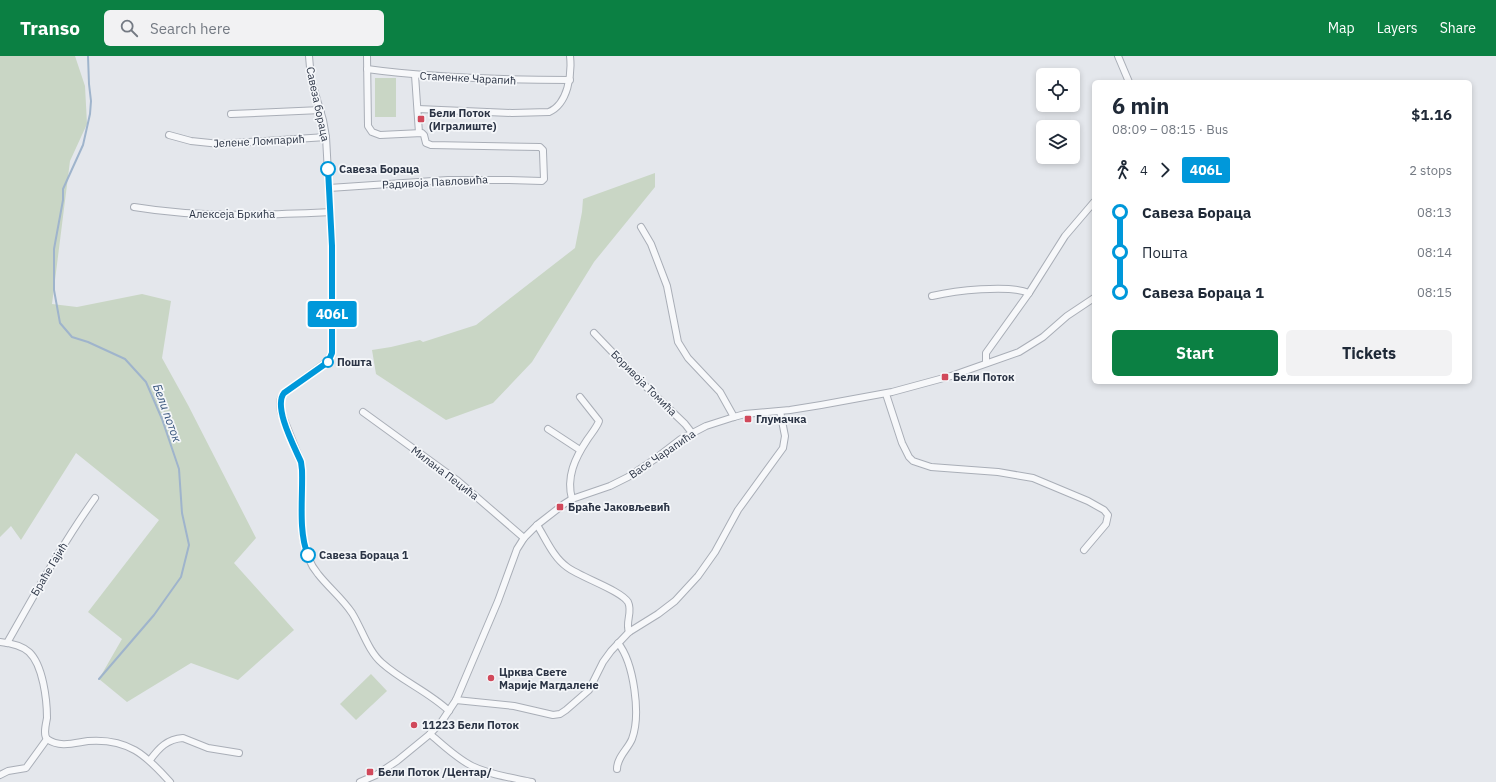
<!DOCTYPE html>
<html lang="en">
<head>
<meta charset="utf-8">
<style>
  :root { --surface:#fff; --page:#f2f2f3; --text:#1f2937; --muted:#747a83; --accent:#0b8043 }
  body { margin:0; font-family:"IBM Plex Sans",sans-serif; background:var(--page); color:var(--text); height:100vh; display:flex; flex-direction:column; font-size:15px; white-space:nowrap }
  * { box-sizing:border-box; margin:0 }
  p { font-size:13px; color:var(--muted) }
  .icon { flex:none; width:22px; height:22px; fill:none; stroke:currentColor; stroke-width:2; stroke-linecap:round; stroke-linejoin:round }
  .map { position:relative; flex:1; overflow:hidden }
  .side { position:absolute; left:1092px; top:24px; width:380px; height:304px; display:flex; flex-direction:column; background:var(--surface); border-radius:6px; box-shadow:0 2px 6px #0003 }
  .side>* { flex:none }
  .badge { padding:0 8px; border-radius:3px; font-size:14px; line-height:26px }
  .fabs { position:absolute; left:1036px; top:12px; display:grid; gap:8px }
  .fabs a { display:grid; place-items:center; width:44px; height:44px; border-radius:6px; background:var(--surface); box-shadow:0 2px 6px #0003; font-size:20px }
  .map>.badge { position:absolute; translate:-50% -50%; box-shadow:0 0 0 2px #fff }
  .legs { display:flex; align-items:center; gap:6px; height:44px; padding:0 20px; font-size:13px }
  .legs p { margin-inline-start:auto }
  .headline { display:flex; align-items:center; justify-content:space-between; height:68px; padding:0 20px }
  h1 { font-size:22px; font-weight:800; line-height:30px }
  .cta { display:flex; gap:8px; margin-top:auto; padding:8px 20px }
  .cta a { flex:1; height:46px; border-radius:6px; background:var(--accent); color:#fff; font-size:16px; font-weight:800; line-height:46px; text-align:center }
  .cta a+a { background:var(--page); color:var(--text) }
  ul { padding:0 20px; list-style:none }
  li { display:flex; align-items:center; gap:14px; height:40px; font-size:15px }
  li i { display:grid; place-items:center; width:6px; height:100%; margin:0 5px; background:currentColor }
  li i::after { content:''; width:10px; height:10px; margin:-5px; border:3px solid; border-radius:50%; background:var(--surface) }
  li p { margin-inline-start:auto }
  li:first-child i { background:linear-gradient(#0000 50%,currentColor 0) }
  li:last-child i { background:linear-gradient(currentColor 50%,#0000 0) }
  header { display:flex; align-items:center; gap:24px; box-sizing:border-box; height:56px; padding:0 20px; background:var(--accent); color:#fff }
  header strong { font-size:19px }
  nav { display:flex; gap:22px; margin-inline-start:auto; font-size:14px }
  .search { width:280px; height:36px; background:var(--page); display:flex; align-items:center; gap:10px; box-sizing:border-box; padding:0 14px; border-radius:6px; color:var(--muted); font-size:15px }
  .map>svg:first-child { display:block }
</style>
</head>
<body>
<header>
<strong>Transo</strong>
<div class="search"><svg class="icon" aria-label="search" viewBox="0 0 24 24"><circle cx="10" cy="10" r="6"/><path d="M15 15l6 6"/></svg>Search here</div>
<nav><a>Map</a><a>Layers</a><a>Share</a></nav>
</header>
<div class="map">
<svg width="1496" height="726" viewBox="0 0 1496 726">
  <rect width="100%" height="100%" fill="#e4e7ec"/>
  <g fill="#c9d6c5">
    <polygon points="0,0 75,0 85,30 87,68 70,105 52,248 77,251 142,238 171,245 162,302 188,349 256,482 234,507 294,574 238,624 191,607 127,646 99,623 122,583 88,556 159,464 76,397 21,484 11,470 0,481"/>
    <rect x="375" y="22" width="21" height="39"/>
    <polygon points="655,117 655,131 594,206 532,306 493,347 446,364 376,318 372,294 391,291 420,284 423,286 476,269 575,192 582,156 583,143"/>
    <polygon points="371,618 387,635 356,664 340,648"/>
  </g>
  <g fill="none" stroke-linecap="round" stroke-linejoin="round">
    <polyline stroke="#9fb4cc" stroke-width="2" points="88,0 89,28 91,45 90,58 83,89 63,133 63,144 54,193 54,234 60,267 72,281 88,286 125,303 146,326 162,363 179,413 182,457 189,489 181,521 154,559 99,623"/>
    <defs>
      <g id="minor">
        <path d="M309,0L311,23L323,64L326,81L332,190V297L328,305L284,337C279,343 280,349 281,356L301,406L302,414C303,447 295,491 318,518C329,532 342,542 352,557C362,573 368,595 382,607C402,625 429,636 449,655"/>
        <polyline points="1118,0 1129,26"/>
        <path d="M367,13C434,22 502,24 570,24"/>
        <polyline points="415,19 419,77"/>
        <path d="M418,53L512,57L549,56C568,48 572,18 570,0"/>
        <polyline points="231,58 321,54"/>
        <polyline points="169,79 191,85 220,88 326,81"/>
        <polyline points="329,132 448,124 509,124 542,125 544,123 543,96 543,94 540,91 431,89 426,87 424,79 422,77 380,79 372,76 368,70 367,0"/>
        <path d="M134,151C201,162 263,159 330,156"/>
        <polyline points="641,171 651,188 667,230 678,286 688,302 720,336 734,361"/>
        <path d="M932,240C954,235 1008,228 1029,237"/>
        <polyline points="594,277 639,324 685,368 692,377"/>
        <polyline points="986,307 986,297 1029,237 1065,180 1094,146"/>
        <polyline points="886,338 902,387 909,401 913,405 931,411 998,416 1033,422 1088,445 1104,454 1108,459 1106,468 1084,494"/>
        <polyline points="363,356 458,425 524,482"/>
        <polyline points="548,373 580,394"/>
        <path d="M572,443C566,421 575,402 587,384C591,378 597,371 599,365L580,341"/>
        <path d="M537,469C546,483 553,501 567,511C582,522 620,534 628,546C633,556 625,566 629,576"/>
        <path d="M0,586C10,587 21,589 29,596C43,609 47,644 47,662C46,668 43,678 47,683C60,692 74,687 88,685C128,682 146,699 170,726"/>
        <path d="M7,587C35,538 62,488 95,442"/>
        <polyline points="456,644 514,650 553,659 560,658 566,654 589,634 603,606 611,595 629,576 658,558 675,545 698,520 715,496 738,454 783,392 785,380 780,355"/>
        <path d="M430,678C443,689 456,702 472,710C490,719 513,722 532,726"/>
        <path d="M150,704C159,692 167,683 183,682L208,692L239,697"/>
        <path d="M617,713C617,701 628,693 632,683C641,659 634,607 618,587"/>
        <polyline points="0,719 8,715 26,712 47,683"/>
        <polyline points="360,726 376,719 397,705 430,678 442,665 456,644 498,545 517,493 524,482 537,469 564,448 572,443 610,430 628,421 655,403 681,383 706,370 734,361 745,358 790,354 821,349 892,336 951,320 1019,296 1043,281 1067,260 1094,242"/>
      </g>
    </defs>
    <use href="#minor" stroke="#a9aeb7" stroke-width="8"/>
    <use href="#minor" stroke="#f7f8fa" stroke-width="6"/>
  </g>
  <g fill="none" stroke-linecap="round" stroke-linejoin="round">
    <defs>
      <path id="line-1" d="M308,499C298,476 303,440 302,414L301,406C294,390 273,351 284,337L328,306L332,297V190L328,113"/>
    </defs>
    <use href="#line-1" stroke="#fff" stroke-width="9"/>
    <use href="#line-1" stroke="#0098da" stroke-width="6"/>
  </g>
  <g fill="#d1495b" stroke="#f4f6f9" stroke-width="1.5">
    <rect x="417" y="59" width="8" height="8" rx="2"/>
    <rect x="941" y="317" width="8" height="8" rx="2"/>
    <rect x="744" y="359" width="8" height="8" rx="2"/>
    <rect x="556" y="447" width="8" height="8" rx="2"/>
    <circle cx="491" cy="622" r="4"/>
    <circle cx="414" cy="669" r="4"/>
    <rect x="366" y="712" width="8" height="8" rx="2"/>
  </g>
  <g fill="#fff" stroke="#0098da" stroke-width="2">
    <circle cx="328" cy="113" r="7"/>
    <circle cx="328" cy="306" r="5"/>
    <circle cx="308" cy="499" r="7"/>
  </g>
  <g text-anchor="middle" stroke-width="3.5" stroke-linejoin="round" paint-order="stroke">
    <g font-size="11" fill="#2b3445" stroke="#f4f6f9">
      <text transform="translate(468 22) rotate(3)" y="4">Стаменке Чарапић</text>
      <text transform="translate(318 48) rotate(78)" y="4">Савеза бораца</text>
      <text transform="translate(259 85) rotate(-3)" y="4">Јелене Ломпарић</text>
      <text transform="translate(435 126) rotate(-3)" y="4">Радивоја Павловића</text>
      <text x="232" y="162">Алексеја Бркића</text>
      <text transform="translate(644 327) rotate(45)" y="4">Боривоја Томића</text>
      <text transform="translate(662 398) rotate(-34)" y="4">Васе Чарапића</text>
      <text transform="translate(445 417) rotate(37)" y="4">Милана Пецића</text>
      <text transform="translate(49 513) rotate(-59)" y="4">Браће Гајић</text>
    </g>
    <g font-size="11" font-weight="bold" fill="#2b3445" stroke="#f4f6f9" text-anchor="start">
      <text x="429" y="61">Бели Поток<tspan x="429" dy="13">(Игралиште)</tspan></text>
      <text x="953" y="325">Бели Поток</text>
      <text x="756" y="367">Глумачка</text>
      <text x="568" y="455">Браће Јаковљевић</text>
      <text x="499" y="620">Црква Свете<tspan x="499" dy="13">Марије Магдалене</tspan></text>
      <text x="422" y="673">11223 Бели Поток</text>
      <text x="378" y="720">Бели Поток /Центар/</text>
    </g>
    <g font-size="11" font-weight="bold" fill="#2b3445" stroke="#f4f6f9" text-anchor="start">
      <text x="339" y="117">Савеза Бораца</text>
      <text x="337" y="310">Пошта</text>
      <text x="319" y="503">Савеза Бораца 1</text>
    </g>
    <g font-size="12" font-style="italic" fill="#34527a" stroke="#f4f6f9">
      <text transform="translate(167 357) rotate(70)" y="4">Бели поток</text>
    </g>
  </g>
</svg>
<div class="fabs">
<a><svg class="icon" aria-label="locate" viewBox="0 0 24 24"><circle cx="12" cy="12" r="6"/><path d="M12 2v4M12 18v4M2 12h4M18 12h4"/></svg></a>
<a><svg class="icon" aria-label="layers" viewBox="0 0 24 24"><path d="M12 4l9 5-9 5-9-5zM3 14l9 5 9-5"/></svg></a>
</div>
<b class="badge" style="left:332px;top:258px;background:#0098da;color:#fff">406L</b>
<section class="side">
<div class="headline"><div><h1>6 min</h1><p>08:09 – 08:15 · Bus</p></div><b>$1.16</b></div>
<div class="legs"><svg class="icon" aria-label="walk" viewBox="0 0 24 24"><circle cx="13" cy="4" r="2"/><path d="M13 8l-2 6 4 7M11 14l-3 7M7 12l3-4h3l4 4"/></svg>4<svg class="icon" aria-label="forward" viewBox="0 0 24 24"><path d="M9 5l7 7-7 7"/></svg><b class="badge" style="background:#0098da;color:#fff">406L</b><p>2 stops</p></div>
<ul>
<li><i style="color:#0098da"></i><b>Савеза Бораца</b><p>08:13</p></li>
<li><i style="color:#0098da"></i><span>Пошта</span><p>08:14</p></li>
<li><i style="color:#0098da"></i><b>Савеза Бораца 1</b><p>08:15</p></li>
</ul>
<div class="cta"><a>Start</a><a>Tickets</a></div>
</section>
</div>
</body>
</html>
